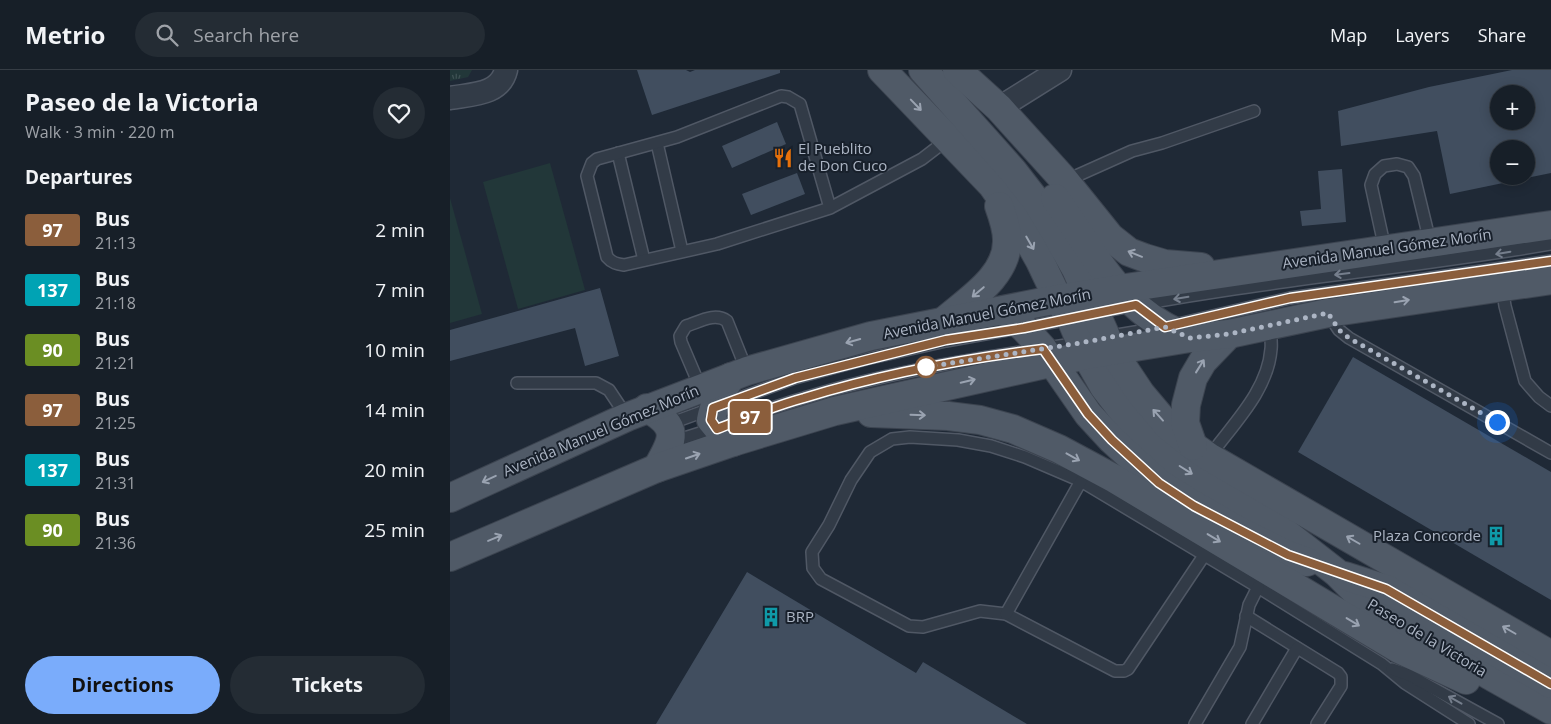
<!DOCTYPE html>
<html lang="en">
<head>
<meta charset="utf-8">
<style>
  :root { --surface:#171f28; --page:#242c34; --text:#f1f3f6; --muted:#9ea2a8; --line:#363d45; --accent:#7aacfb }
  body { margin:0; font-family:"Open Sans",sans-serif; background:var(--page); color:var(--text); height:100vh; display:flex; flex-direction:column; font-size:19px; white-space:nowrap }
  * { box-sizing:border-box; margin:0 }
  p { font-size:16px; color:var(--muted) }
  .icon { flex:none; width:28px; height:28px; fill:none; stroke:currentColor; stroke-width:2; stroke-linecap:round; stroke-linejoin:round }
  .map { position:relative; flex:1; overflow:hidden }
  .drawer { display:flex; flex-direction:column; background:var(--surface); width:450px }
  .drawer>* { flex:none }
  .badge { padding:0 10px; border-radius:4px; font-size:18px; line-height:32px }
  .tools { position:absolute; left:1040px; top:15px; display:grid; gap:10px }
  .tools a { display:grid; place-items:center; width:45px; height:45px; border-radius:50%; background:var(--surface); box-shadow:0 2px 12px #0003,0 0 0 1px var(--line); font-size:25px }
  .you { position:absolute; width:25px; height:25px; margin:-12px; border:4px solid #fff; border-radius:50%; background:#1a73e8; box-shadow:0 0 0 8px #1a73e833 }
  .map>.badge { position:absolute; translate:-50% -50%; box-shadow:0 0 0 2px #fff }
  h2 { padding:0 25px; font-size:19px; line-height:45px }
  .round { display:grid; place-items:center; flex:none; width:52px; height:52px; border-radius:26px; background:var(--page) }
  .head { display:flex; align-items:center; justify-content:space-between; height:85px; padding:0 25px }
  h1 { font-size:24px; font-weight:700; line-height:38px }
  .action { display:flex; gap:10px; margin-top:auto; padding:10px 25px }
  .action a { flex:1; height:58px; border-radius:30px; background:var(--accent); color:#111; font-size:20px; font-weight:700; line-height:58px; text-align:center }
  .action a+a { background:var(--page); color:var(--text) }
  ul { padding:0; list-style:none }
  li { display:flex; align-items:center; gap:15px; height:60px; padding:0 25px }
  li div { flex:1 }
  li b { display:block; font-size:19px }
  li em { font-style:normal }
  li .badge { min-width:55px; font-weight:700; text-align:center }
  header { display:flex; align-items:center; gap:30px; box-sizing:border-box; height:70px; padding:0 25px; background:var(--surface); border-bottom:1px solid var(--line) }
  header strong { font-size:24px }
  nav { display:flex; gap:28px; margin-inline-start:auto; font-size:18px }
  .search { width:350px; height:45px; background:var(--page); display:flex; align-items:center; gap:12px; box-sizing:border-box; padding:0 18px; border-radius:28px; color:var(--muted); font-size:19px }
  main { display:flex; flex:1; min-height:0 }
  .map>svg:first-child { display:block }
</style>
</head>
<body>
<header>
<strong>Metrio</strong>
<div class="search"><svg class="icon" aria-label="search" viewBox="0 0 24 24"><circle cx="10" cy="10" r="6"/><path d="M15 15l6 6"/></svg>Search here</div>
<nav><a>Map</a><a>Layers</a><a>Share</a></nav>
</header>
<main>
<section class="drawer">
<div class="head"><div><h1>Paseo de la Victoria</h1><p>Walk · 3 min · 220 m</p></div><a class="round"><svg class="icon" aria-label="heart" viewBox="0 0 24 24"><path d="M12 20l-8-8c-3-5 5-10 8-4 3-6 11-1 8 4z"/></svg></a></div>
<h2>Departures</h2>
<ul>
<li><span class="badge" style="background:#8b5e3c;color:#fff">97</span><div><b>Bus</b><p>21:13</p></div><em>2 min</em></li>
<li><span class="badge" style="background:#00a3b4;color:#fff">137</span><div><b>Bus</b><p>21:18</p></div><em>7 min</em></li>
<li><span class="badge" style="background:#6b8e23;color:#fff">90</span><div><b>Bus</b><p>21:21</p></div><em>10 min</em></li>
<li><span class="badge" style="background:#8b5e3c;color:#fff">97</span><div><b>Bus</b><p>21:25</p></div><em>14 min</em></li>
<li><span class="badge" style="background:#00a3b4;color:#fff">137</span><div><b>Bus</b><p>21:31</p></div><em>20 min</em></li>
<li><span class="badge" style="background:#6b8e23;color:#fff">90</span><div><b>Bus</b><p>21:36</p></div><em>25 min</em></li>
</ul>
<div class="action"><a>Directions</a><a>Tickets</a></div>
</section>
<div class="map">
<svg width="1101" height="654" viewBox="0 0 1101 654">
  <defs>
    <pattern id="park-tufts" width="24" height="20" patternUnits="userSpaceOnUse" patternTransform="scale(1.25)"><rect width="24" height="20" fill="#223739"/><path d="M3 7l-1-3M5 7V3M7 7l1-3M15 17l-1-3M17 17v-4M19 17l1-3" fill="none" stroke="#3f5254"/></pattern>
  </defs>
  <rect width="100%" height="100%" fill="#1f2936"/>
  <polygon fill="url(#park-tufts)" points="0,0 22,0 18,7 0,11"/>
  <g fill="#223739">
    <polygon points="100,93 135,220 68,239 33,112"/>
    <polygon points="0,128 32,244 0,253"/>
  </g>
  <g fill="#414e5f" fill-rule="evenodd">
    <polygon points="187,0 236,0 240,2 245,0 330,0 330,3 202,45"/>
    <path d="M1062,0H1101V103L1000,124L987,61L891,76L888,41L979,17ZM1049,24H1076V51H1049ZM1049,79H1076V106H1049Z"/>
    <polygon points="327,52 336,74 282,98 272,76"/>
    <polygon points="892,99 896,152 852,156 850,141 871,139 868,101"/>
    <polygon points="347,103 355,124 301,145 292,124"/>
    <polygon points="150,218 169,286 135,296 125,258 0,291 0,260"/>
    <polygon points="903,287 1101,402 1101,530 848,382"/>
    <polygon points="297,502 466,603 473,592 577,654 206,654"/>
  </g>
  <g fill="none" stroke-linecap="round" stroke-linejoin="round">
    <defs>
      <g id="lane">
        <polyline points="207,73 232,181"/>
        <polyline points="168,83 194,190"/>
        <polyline points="615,111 682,81 712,73 804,41"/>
        <path d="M380,138L350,34L338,27L331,26L227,67L147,89L142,93L137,106L157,187C162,193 167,194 174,195L267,174L380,138L472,89L498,69"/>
        <polyline points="935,179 921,115 925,104 934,96 947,94 958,97 964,106 980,172"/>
        <polyline points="1052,217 1055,236 1075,311 1089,327 1101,336"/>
        <path d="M645,243C796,212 950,200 1101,174"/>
        <polyline points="879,245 889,260 899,268 1101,383"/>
        <polyline points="724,255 840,228 1101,191"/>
        <polyline points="655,267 709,258"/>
        <polyline points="67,313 146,313 159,320 177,347"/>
        <path d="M251,319L231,272L230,266L236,256C249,252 265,242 277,251L297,301"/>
        <polyline points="219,354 345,308 416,289 496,271 620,249"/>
        <path d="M220,372C266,360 308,341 354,328C444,300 537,287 630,273"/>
        <path d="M759,387C782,355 818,321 821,279C822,272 820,263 820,256"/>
        <polyline points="755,484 678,599 674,601 665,601 556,544 530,541 473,557 459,556 371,509 363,498 362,482 379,455 401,410 420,382 442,369 460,367 508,370 541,376 575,387 631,411 808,517 932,594 955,613 1019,654"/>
        <polyline points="556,544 631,411"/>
        <polyline points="796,546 888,603 891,607 891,616 867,654"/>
        <polyline points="942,599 959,605 1048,654"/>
        <polyline points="745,654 790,577 799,535 808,517"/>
        <polyline points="802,654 847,578"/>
      </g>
      <g id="street">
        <path d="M0,28C22,24 50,25 56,0"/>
        <polyline points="549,38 610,0"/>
      </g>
      <g id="primary">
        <polyline points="432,0 542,115 568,152 590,191 608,229 621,249 636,285 654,317 678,348 700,372 726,393 832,460 887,503 914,530 1039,605 1101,640"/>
        <polyline points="473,0 563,101 587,132 605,162 626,199 663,282 691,324 718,356 743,376 759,387 1101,585"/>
        <polyline points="507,0 549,38 615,111 660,167 679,182 695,188 715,194 751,197"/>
        <path d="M605,128C638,174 664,229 716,257C724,261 732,265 740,268"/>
        <polyline points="554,241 574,258 593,279 638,344 662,370 709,413 744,435 791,462 838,485 857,492"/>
        <path d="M494,251C518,230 558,206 557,170C557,158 553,147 549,136"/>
        <path d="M281,307C272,321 264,333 261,350L270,361L283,372"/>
        <path d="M197,338C230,357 224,369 207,398"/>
        <polyline points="421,343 498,346 530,350 563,359 609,379 665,409 949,579 1016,610"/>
        <polyline points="743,376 735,353 736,335 743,308 753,291 779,264"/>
        <polyline points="0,428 177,347 297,301 421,266 608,229 669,219 1101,155"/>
        <polyline points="0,487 207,398 283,372 385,341 636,285 740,268 779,264 878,243 1101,210"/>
        <polyline points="895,506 936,519 1101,614"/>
      </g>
    </defs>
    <use href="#lane" stroke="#505865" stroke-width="14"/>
    <use href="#street" stroke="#505865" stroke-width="25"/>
    <use href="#primary" stroke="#3c4450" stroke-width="30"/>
    <use href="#lane" stroke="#323b47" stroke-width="11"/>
    <use href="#street" stroke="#323b47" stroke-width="22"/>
    <use href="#primary" stroke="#505a67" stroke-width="28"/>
  </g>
  <defs><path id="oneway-shaft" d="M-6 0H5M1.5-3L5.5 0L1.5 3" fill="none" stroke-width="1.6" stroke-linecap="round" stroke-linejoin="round" transform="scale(1.25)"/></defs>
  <g stroke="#9aa3b1">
    <use href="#oneway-shaft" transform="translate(466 35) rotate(46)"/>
    <use href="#oneway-shaft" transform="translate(580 173) rotate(60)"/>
    <use href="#oneway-shaft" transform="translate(685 184) rotate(-158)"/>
    <use href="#oneway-shaft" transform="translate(528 222) rotate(140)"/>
    <use href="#oneway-shaft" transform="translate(952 231) rotate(-9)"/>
    <use href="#oneway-shaft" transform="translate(403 271) rotate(164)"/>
    <use href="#oneway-shaft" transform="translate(750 296) rotate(-58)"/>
    <use href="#oneway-shaft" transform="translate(518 311) rotate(-13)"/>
    <use href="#oneway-shaft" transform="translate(468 345) rotate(2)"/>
    <use href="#oneway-shaft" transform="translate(708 345) rotate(-132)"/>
    <use href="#oneway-shaft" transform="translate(243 386) rotate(-19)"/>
    <use href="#oneway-shaft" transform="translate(623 387) rotate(29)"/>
    <use href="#oneway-shaft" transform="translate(736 400) rotate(32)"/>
    <use href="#oneway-shaft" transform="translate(39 409) rotate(155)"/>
    <use href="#oneway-shaft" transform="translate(45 468) rotate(-23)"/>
    <use href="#oneway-shaft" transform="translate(764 468) rotate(31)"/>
    <use href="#oneway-shaft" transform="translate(903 470) rotate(-150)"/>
    <use href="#oneway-shaft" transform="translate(903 552) rotate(31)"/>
    <use href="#oneway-shaft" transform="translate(1059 560) rotate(-150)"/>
  </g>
  <g stroke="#757e8c">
    <use href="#oneway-shaft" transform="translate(1053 183) rotate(170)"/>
    <use href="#oneway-shaft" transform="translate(892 204) rotate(173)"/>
    <use href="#oneway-shaft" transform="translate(731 228) rotate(171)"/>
    <use href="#oneway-shaft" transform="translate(1005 630) rotate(-151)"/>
  </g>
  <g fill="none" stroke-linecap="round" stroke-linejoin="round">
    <defs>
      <path id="line" d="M1101,191L840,228L715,257L686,235L574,258L496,270L432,286L345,308L263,338L261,350L267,359C296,348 324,336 354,328C432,304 513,289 593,279L638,344L662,370L709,413L744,436L838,485L936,519L1101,614"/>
    </defs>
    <use href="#line" stroke="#fff" stroke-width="11"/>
    <use href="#line" stroke="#8b5e3c" stroke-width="8"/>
    <polyline stroke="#acb5c4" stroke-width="5" stroke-dasharray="0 9" points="476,297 630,273 715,257 740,268 779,264 878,243 889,260 899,268 1047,352"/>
  </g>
  <defs>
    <symbol id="restaurant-bare" viewBox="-9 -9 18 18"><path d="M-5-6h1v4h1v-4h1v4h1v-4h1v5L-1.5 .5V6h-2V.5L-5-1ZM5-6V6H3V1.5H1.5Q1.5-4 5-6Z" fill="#e8710a" stroke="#18202b" stroke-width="2.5" paint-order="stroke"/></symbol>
    <symbol id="building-bare" viewBox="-9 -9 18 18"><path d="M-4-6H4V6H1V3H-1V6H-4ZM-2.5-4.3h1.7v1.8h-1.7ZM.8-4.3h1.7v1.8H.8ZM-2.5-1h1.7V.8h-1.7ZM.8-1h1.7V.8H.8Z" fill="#0f9aa8" stroke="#18202b" stroke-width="2.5" paint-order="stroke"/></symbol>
  </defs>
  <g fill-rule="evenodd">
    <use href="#restaurant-bare" x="319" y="74" width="28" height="28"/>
    <use href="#building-bare" x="1032" y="452" width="28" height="28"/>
    <use href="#building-bare" x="307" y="533" width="28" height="28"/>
  </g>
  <circle fill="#fff" stroke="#8b5e3c" stroke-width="2.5" cx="476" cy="297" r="10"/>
  <g text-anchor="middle" stroke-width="4" stroke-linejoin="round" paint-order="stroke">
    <g font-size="15" fill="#acb5c4" stroke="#18202b" text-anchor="start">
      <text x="348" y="84">El Pueblito<tspan x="348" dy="17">de Don Cuco</tspan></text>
      <text x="1031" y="471" text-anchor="end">Plaza Concorde</text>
      <text x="336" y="552">BRP</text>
    </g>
    <g font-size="15" fill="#acb5c4" stroke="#18202b">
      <text transform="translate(937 179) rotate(-8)" y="5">Avenida Manuel Gómez Morín</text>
      <text transform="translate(537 244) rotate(-11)" y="5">Avenida Manuel Gómez Morín</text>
      <text transform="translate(151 361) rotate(-23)" y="5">Avenida Manuel Gómez Morín</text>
      <text transform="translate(977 568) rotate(31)" y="5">Paseo de la Victoria</text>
    </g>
  </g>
</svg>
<div class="tools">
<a>+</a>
<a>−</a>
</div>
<div class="you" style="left:1047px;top:352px"></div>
<b class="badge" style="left:300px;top:347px;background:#8b5e3c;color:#fff">97</b>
</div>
</main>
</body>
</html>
